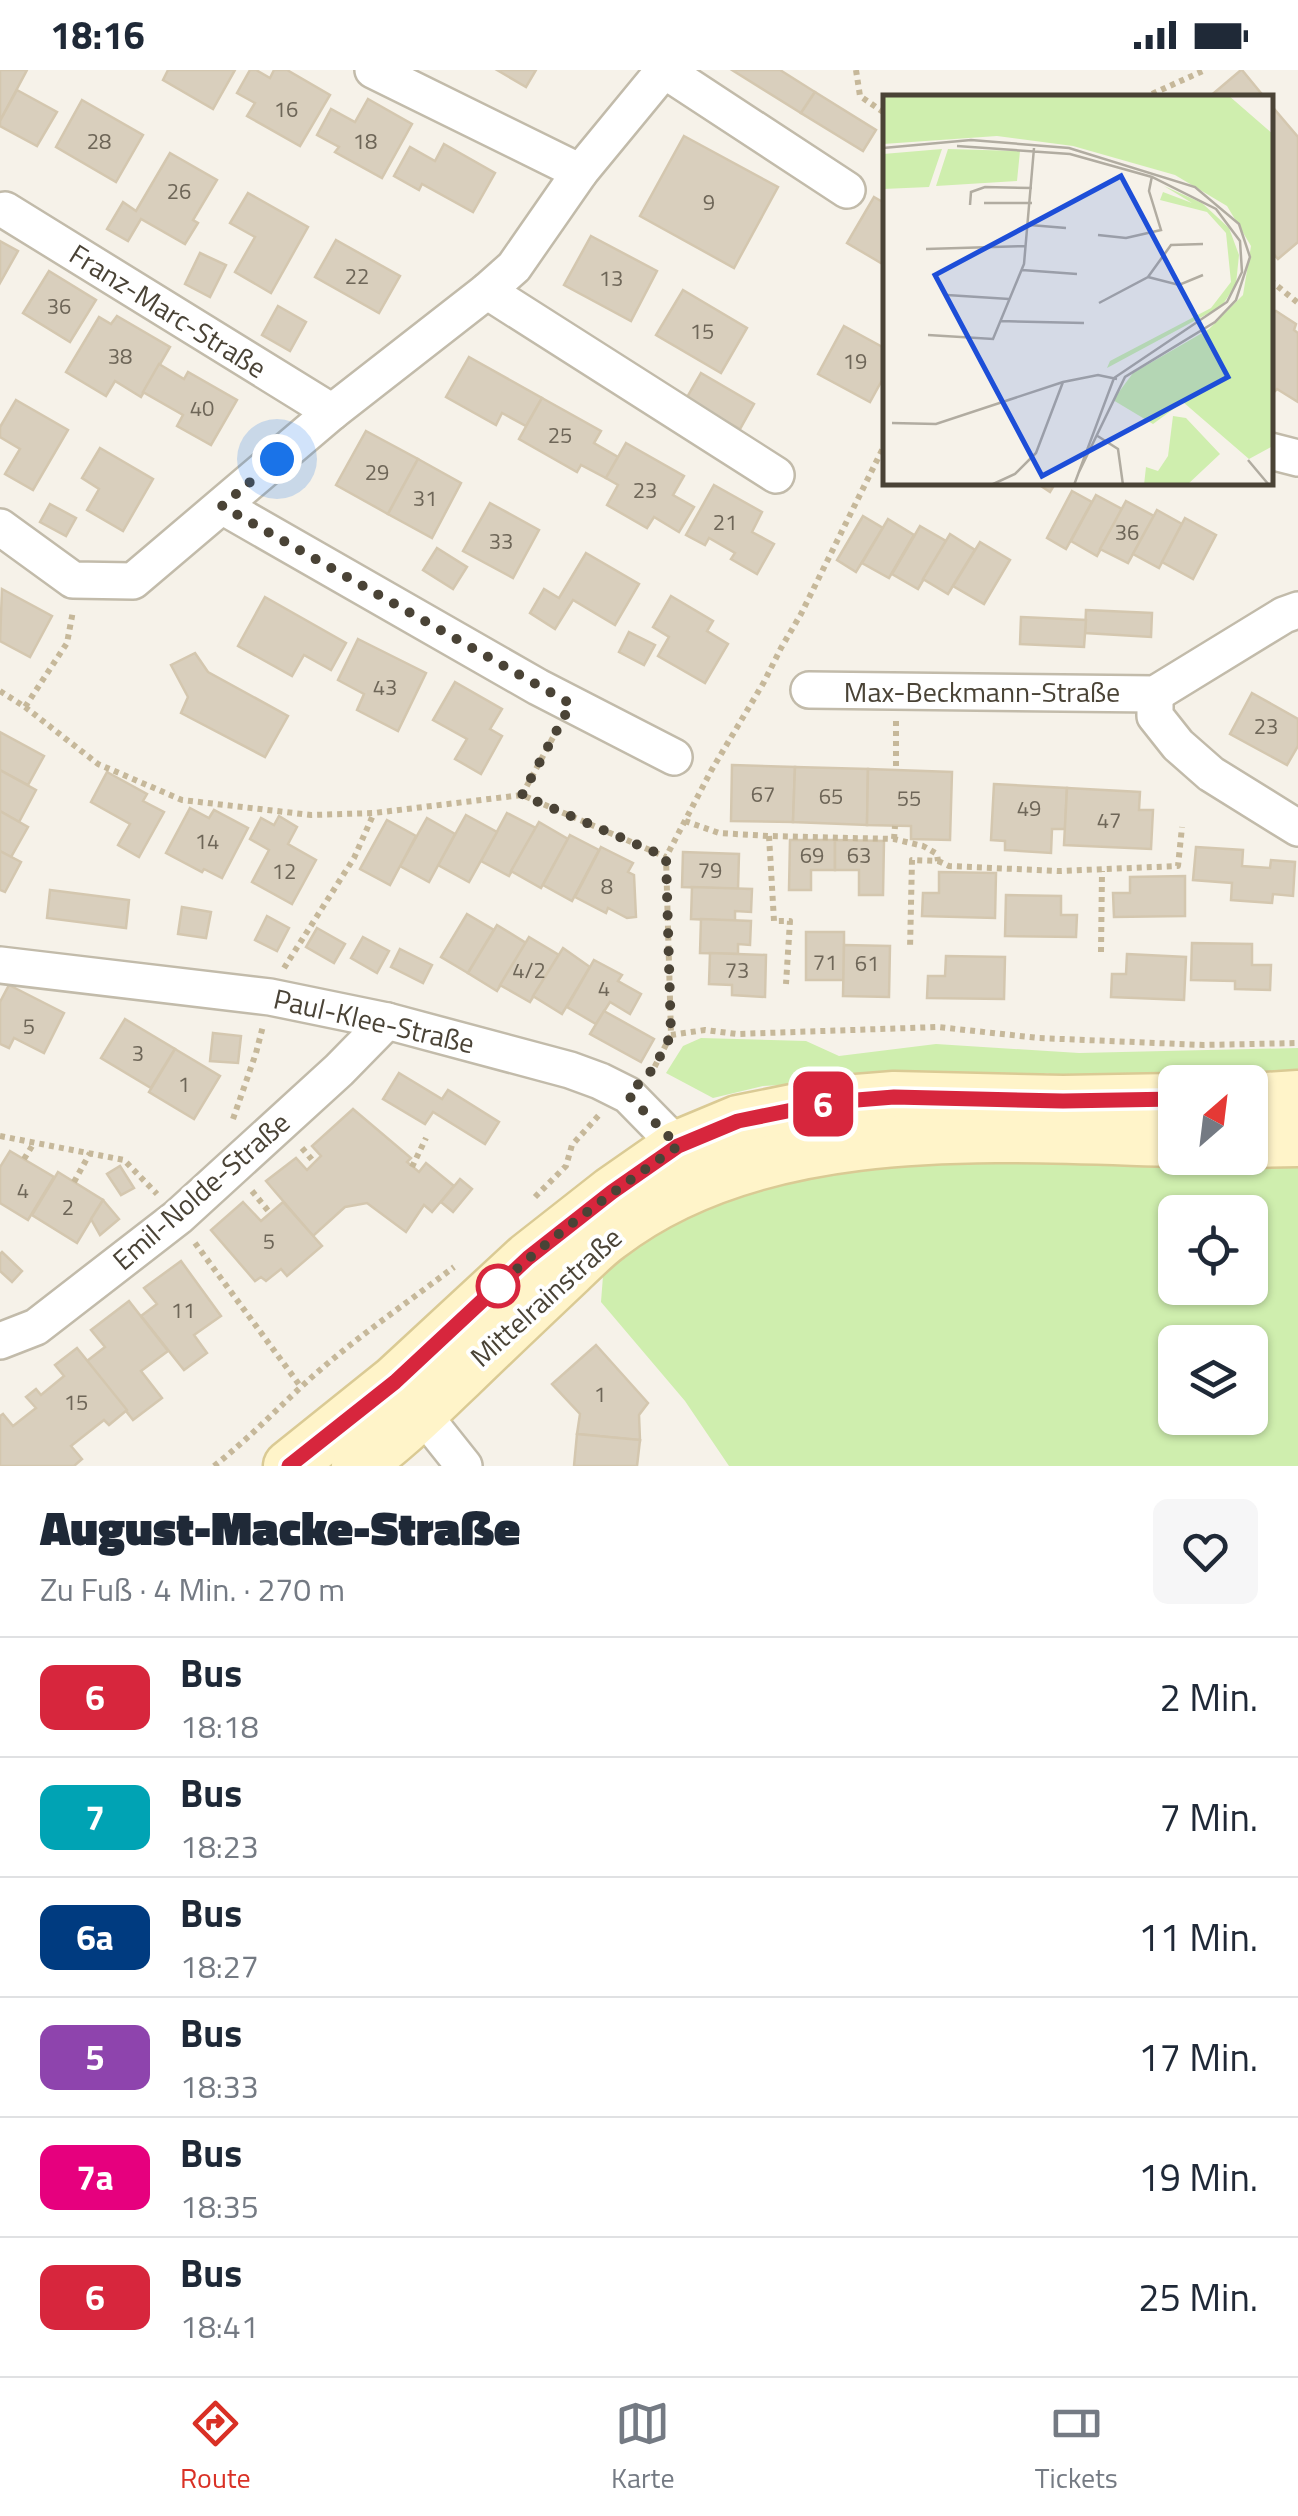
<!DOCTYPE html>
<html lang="de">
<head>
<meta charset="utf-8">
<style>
  :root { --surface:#fff; --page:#f6f6f7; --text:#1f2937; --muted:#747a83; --line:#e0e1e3; --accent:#d93025 }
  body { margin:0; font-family:"Titillium Web",sans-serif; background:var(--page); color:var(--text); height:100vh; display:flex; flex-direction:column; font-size:38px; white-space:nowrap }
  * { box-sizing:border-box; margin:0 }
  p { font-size:32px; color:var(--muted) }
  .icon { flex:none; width:55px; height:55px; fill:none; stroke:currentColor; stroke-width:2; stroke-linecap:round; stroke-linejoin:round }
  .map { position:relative; height:1396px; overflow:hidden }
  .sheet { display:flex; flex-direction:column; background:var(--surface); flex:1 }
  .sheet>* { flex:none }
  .badge { padding:0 20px; border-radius:15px; font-size:35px; line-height:65px }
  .needle { width:65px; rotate:28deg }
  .controls { position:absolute; left:1158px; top:995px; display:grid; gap:20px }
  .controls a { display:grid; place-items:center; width:110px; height:110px; border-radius:15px; background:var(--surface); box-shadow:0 2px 8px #0004; font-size:50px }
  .you { position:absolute; width:50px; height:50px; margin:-25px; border:8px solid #fff; border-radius:50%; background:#1a73e8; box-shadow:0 0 0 15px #1a73e833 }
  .map>.badge { position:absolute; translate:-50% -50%; box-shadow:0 0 0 5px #fff }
  .round { display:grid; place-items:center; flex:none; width:105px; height:105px; border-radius:15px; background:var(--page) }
  .overview { display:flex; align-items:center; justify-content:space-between; height:170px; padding:0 40px }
  h1 { font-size:48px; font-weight:800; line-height:75px }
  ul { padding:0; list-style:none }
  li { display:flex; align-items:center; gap:30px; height:120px; padding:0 40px; border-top:2px solid var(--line) }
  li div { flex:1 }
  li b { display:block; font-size:38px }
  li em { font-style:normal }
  li .badge { min-width:110px; font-weight:700; text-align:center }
  .status { display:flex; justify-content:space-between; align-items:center; height:70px; padding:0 50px; background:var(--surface); direction:ltr }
  .status svg { height:28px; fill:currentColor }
  .menu { display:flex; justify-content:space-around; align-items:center; height:140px; border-top:2px solid var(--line); background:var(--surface); font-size:28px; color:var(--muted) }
  .menu a { display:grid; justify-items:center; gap:5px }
  .menu .selected { color:var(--accent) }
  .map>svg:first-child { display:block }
</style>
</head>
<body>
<div class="status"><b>18:16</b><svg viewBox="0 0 49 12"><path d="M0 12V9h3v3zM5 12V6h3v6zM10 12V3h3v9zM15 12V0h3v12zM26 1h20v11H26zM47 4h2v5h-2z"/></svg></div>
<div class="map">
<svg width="1298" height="1396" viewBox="0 0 1298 1396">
  <rect width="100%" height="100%" fill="#f6f2e9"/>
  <g fill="#cfeeae" fill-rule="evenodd">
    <polygon points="701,968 806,971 839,986 936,974 1079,983 1298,978 1298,1002 1071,1011 1047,1003 1024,1009 838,1012 763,1016 713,1028 666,1003 683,976"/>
    <path d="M1298,1085V1396H729L685,1331L601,1232L604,1193L729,1122L914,1089ZM1175,1142H1250V1218H1175ZM1175,1272H1250V1348H1175Z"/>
  </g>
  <g fill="#d9cfbd" stroke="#d4c7af" stroke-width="2.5">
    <polygon points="0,0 27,0 0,51"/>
    <polygon points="168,0 235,0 213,39 163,10"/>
    <polygon points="250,0 256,0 270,8 274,0 287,0 330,25 300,76 247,46 255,33 237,23"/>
    <polygon points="497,0 536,0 526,17"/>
    <polygon points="732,0 780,0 815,22 801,43"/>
    <polygon points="1242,0 1265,28 1208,28 1241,0"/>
    <polygon points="17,20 57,42 37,76 0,56 0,51"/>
    <polygon points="815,22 876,60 863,81 801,43"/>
    <polygon points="368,29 412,54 382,108 335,82 339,77 317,65 331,39 355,52"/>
    <polygon points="82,30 143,65 116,112 56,77"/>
    <polygon points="1270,34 1298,67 1298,172 1278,189 1270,180"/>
    <polygon points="684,66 778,117 734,198 640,146"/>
    <polygon points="444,74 495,103 473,142 422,114 419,120 394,106 410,77 435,91"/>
    <polygon points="170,83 217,110 193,150 198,153 185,174 141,149 128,171 107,159 123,132 136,141"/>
    <polygon points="248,123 308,157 271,223 235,202 255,167 230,153"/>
    <polygon points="874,127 886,134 886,196 847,173"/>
    <polygon points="591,166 657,201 631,251 564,215"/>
    <polygon points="336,170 400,206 379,243 315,207"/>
    <polygon points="0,171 18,181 0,213"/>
    <polygon points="200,183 226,195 210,227 185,214"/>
    <polygon points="49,201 96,230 70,272 23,243"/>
    <polygon points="683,220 747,258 721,303 656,265"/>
    <polygon points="278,236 306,252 290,281 262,265"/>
    <polygon points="1276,241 1296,254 1294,260 1298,263 1298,332 1277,319 1270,326 1270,244"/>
    <polygon points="117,246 170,277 141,327 115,311 106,326 66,302 99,247 111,254"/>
    <polygon points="844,256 886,279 886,303 870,332 818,304"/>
    <polygon points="469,287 542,328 526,356 502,343 496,355 446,327"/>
    <polygon points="159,294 184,309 188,302 237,330 211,375 177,356 183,345 143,322"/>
    <polygon points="701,303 754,334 740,359 686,329"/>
    <polygon points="542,328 601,361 594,373 618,387 606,408 581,395 577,402 519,369"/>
    <polygon points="16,330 68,360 33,420 5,404 20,379 0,367 0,357"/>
    <polygon points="366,361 418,389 388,444 336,415"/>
    <polygon points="626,373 684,406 673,425 694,437 679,462 654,447 647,458 607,435 618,415 606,408"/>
    <polygon points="100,378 153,409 123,461 87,440 99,419 82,408"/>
    <polygon points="418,389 461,413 432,468 388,444"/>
    <polygon points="1035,412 1056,412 1050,422"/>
    <polygon points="714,415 762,442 752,462 774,474 757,504 731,489 735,483 709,468 705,475 686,465"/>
    <polygon points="1072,421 1092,432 1066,479 1047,468"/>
    <polygon points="1096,425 1122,439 1097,486 1071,471"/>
    <polygon points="1126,431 1154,446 1128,493 1100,479"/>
    <polygon points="490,433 539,460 513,508 463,481"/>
    <polygon points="50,434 76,448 66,466 40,452"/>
    <polygon points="1157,440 1182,454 1159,498 1133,484"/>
    <polygon points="863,446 883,458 856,502 837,490"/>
    <polygon points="1185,448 1216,465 1193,509 1162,492"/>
    <polygon points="888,449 914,465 889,508 862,493"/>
    <polygon points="920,456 946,471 918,519 892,504"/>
    <polygon points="950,464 975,480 948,524 923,509"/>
    <polygon points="980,472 1010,490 984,534 953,516"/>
    <polygon points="437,478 467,497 453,519 423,500"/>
    <polygon points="586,483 639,514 615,555 573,530 555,559 530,543 544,519 559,528"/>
    <polygon points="2,519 52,546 30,587 0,571"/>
    <polygon points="671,526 713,551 707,561 728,574 705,613 658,586 669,567 653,557"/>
    <polygon points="265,527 346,573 331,600 304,585 292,606 238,576"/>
    <polygon points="1086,540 1152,543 1151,567 1085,563"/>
    <polygon points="1021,547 1086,550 1084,577 1020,574"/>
    <polygon points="629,562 655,575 644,595 619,582"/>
    <polygon points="358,569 426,603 398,661 357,640 364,624 338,610"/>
    <polygon points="195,583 208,602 288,646 265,687 181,643 188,627 171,595"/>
    <polygon points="455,612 502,639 490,659 502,666 481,704 455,689 467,669 433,650"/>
    <polygon points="1252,623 1298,649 1298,676 1287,695 1230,664"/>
    <polygon points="0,662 44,686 28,715 0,700"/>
    <polygon points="732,695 795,697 793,752 731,751"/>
    <polygon points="795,697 868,699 867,755 793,752"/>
    <polygon points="868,699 952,702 950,770 911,769 911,756 867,755"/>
    <polygon points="0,700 36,720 19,752 0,741"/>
    <polygon points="107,702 147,724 143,731 164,742 139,787 118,775 130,754 91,732"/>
    <polygon points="994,714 1067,718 1065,759 1052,759 1051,783 1005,780 1005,771 991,770"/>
    <polygon points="1067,718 1140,722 1139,740 1153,740 1151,779 1064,775"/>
    <polygon points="190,738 209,748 214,740 248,758 222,808 204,799 202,802 166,783"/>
    <polygon points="0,741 28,757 11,787 0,781"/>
    <polygon points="507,743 536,758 509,806 481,791"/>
    <polygon points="466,745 497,762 469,812 438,795"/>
    <polygon points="279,746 297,757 288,774 316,790 292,834 252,812 269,780 250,769 261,748 274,755"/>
    <polygon points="427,748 455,764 429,812 400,796"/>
    <polygon points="387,750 416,766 390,815 360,799"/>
    <polygon points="539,752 568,769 541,818 511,801"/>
    <polygon points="570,765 599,780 572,831 543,815"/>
    <polygon points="790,770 835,770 835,800 811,800 811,820 789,820"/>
    <polygon points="835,770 884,771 883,825 859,825 859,800 835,800"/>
    <polygon points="601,777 633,793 628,802 634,805 636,847 627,848 608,838 606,843 575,827"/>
    <polygon points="1196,777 1243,780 1242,796 1270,798 1271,790 1295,792 1293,826 1273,824 1272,833 1231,830 1232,813 1193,810"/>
    <polygon points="0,781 21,792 5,822 0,820"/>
    <polygon points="683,782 739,784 738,819 682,817"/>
    <polygon points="939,802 996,803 995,848 922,846 923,823 939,823"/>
    <polygon points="1185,806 1185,846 1114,847 1113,823 1130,823 1130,807"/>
    <polygon points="692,817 752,819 751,842 735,841 735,851 691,849"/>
    <polygon points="50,820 129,830 126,858 47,848"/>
    <polygon points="1006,825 1061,826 1061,845 1077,845 1076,867 1005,866"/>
    <polygon points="182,837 211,842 206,868 178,864"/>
    <polygon points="467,844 494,860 468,903 441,887"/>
    <polygon points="267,846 289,858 277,881 255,870"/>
    <polygon points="701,849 751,851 750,875 738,874 738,884 700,883"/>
    <polygon points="497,855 526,873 497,921 468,903"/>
    <polygon points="317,858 345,874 334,893 306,877"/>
    <rect x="806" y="862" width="38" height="48"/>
    <polygon points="363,867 389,881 377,903 351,888"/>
    <polygon points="529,867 559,885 530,932 500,915"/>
    <polygon points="1192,873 1252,874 1252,895 1271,895 1270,920 1235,919 1235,911 1191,910"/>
    <polygon points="844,875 890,876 889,927 843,926"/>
    <polygon points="563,878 590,897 562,944 533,926"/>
    <polygon points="400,879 432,895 423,913 391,897"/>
    <polygon points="710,883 766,885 765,927 732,925 732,915 709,914"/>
    <polygon points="1127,884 1186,887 1184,930 1111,927 1112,904 1126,904"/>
    <polygon points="946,886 1005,887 1004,929 927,928 928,906 945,906"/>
    <polygon points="594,890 622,905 618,911 641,924 630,944 610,932 596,954 567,937"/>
    <polygon points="9,915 64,943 44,983 14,968 9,978 0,974 0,932"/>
    <polygon points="604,941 654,969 641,992 590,964"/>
    <polygon points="125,949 175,979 151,1018 101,988"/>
    <polygon points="213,963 241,966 238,993 210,991"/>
    <polygon points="175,979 220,1006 194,1049 149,1022"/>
    <polygon points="399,1003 442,1029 448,1020 499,1052 485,1074 433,1042 425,1054 383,1029"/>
    <polygon points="353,1039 411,1088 407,1092 419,1102 426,1093 454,1116 432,1142 424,1135 406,1162 367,1133 345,1137 313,1166 266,1111 296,1088 307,1100 321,1086 312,1076"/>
    <polygon points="10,1081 54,1107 28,1150 0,1133 0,1097"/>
    <polygon points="120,1096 134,1118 121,1125 107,1104"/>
    <polygon points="58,1102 103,1130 77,1173 32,1145"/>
    <polygon points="460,1109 472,1119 453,1142 441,1132"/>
    <polygon points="103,1130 119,1149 100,1165 91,1149"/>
    <polygon points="243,1132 261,1151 283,1132 322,1176 287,1206 281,1199 266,1211 261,1207 255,1211 211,1160"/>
    <polygon points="2,1182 22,1201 12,1212 0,1201 0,1184"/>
    <polygon points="181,1191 221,1246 194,1265 207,1283 184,1300 141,1246 157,1234 144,1218"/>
    <polygon points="129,1231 168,1281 141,1301 162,1328 133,1350 87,1291 105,1277 91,1260"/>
    <polygon points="596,1275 648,1333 639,1345 640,1370 577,1364 580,1344 552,1314"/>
    <polygon points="77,1278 127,1340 109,1355 104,1350 71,1376 82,1389 74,1396 0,1396 0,1346 3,1344 13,1356 36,1338 26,1327 36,1319 41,1325 64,1306 55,1295"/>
    <polygon points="577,1364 640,1370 637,1396 574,1396"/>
  </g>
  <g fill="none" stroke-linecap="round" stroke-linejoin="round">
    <defs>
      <g id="street">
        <polyline points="373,0 580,102"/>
        <polyline points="5,140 332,342"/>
        <polyline points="487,221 776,405"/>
        <polyline points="1270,381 1298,388"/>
        <polyline points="222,436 538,617 674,687"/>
        <polyline points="0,457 73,510 133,511 332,342 487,221 514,197 580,102 664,0 847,120"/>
        <polyline points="809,620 1155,624 1284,545 1298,540"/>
        <polyline points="1155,624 1155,646 1178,675 1211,704 1298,758"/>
        <polyline points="0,895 270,927 387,951 570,1000 600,1011 628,1025 678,1076 688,1095"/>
        <polyline points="0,1271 36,1257 178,1147 339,1000 387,951"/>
        <polyline points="409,1327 464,1396"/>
      </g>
      <g id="secondary">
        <polyline points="1250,1029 1298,1026"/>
        <polyline points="1250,1072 1298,1071"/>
        <polyline points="289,1396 395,1311 528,1188 612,1122 678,1076 738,1051 832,1032 894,1027 1063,1031 1175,1029"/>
        <path d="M357,1396C394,1371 427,1337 460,1306C496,1271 533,1236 570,1201C583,1189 595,1176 609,1166C762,1048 993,1066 1175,1071"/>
      </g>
    </defs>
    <use href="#street" stroke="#c2bbaa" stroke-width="40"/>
    <use href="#secondary" stroke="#daca94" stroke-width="55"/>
    <g stroke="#c6b89a" stroke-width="6" stroke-dasharray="5 5" stroke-linecap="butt">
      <polyline points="856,0 860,26 886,44"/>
      <polyline points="1143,28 1205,0"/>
      <polyline points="1270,210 1298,233"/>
      <polyline points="0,621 25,637 67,573 73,541"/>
      <polyline points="25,637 98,694 182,730 311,745 374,743 522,725 666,787"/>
      <polyline points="896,651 896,700"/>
      <polyline points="522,725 557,660"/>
      <polyline points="685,751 719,763 769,766 894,769 923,776 937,784 938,791 912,790 910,879"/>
      <polyline points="769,766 774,851 790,851 786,914"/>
      <polyline points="894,769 895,756"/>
      <polyline points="938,791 949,796 1059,801 1178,796 1182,757"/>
      <polyline points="1101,882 1102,801"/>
      <polyline points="284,898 354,788 374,743"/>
      <polyline points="671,965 705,960 737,964 938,957 1039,968 1203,975 1298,973"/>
      <polyline points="648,1004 654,998 671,965 666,787 711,701 764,612 781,578 801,544 886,372"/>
      <polyline points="233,1049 256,983 263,956"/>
      <polyline points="0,1066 124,1090 157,1124"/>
      <polyline points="302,1078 314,1092"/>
      <polyline points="24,1089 34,1073"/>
      <polyline points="412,1097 426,1068"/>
      <polyline points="74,1112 90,1083"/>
      <polyline points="252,1121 270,1143"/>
      <polyline points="535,1127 566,1096 572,1075 600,1044"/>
      <polyline points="195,1173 301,1317"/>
      <path d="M214,1396C246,1371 271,1345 301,1317C348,1273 403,1236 454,1197"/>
    </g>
    <use href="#street" stroke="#fff" stroke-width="35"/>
    <use href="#secondary" stroke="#fff4c9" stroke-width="50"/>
  </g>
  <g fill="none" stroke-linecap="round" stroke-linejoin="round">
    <defs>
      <polyline id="line" points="289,1396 395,1312 528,1188 612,1122 678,1076 738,1051 832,1032 894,1027 1063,1031 1175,1029"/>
    </defs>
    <use href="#line" stroke="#fff" stroke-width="22"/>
    <use href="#line" stroke="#d7263d" stroke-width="15"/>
    <path stroke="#4a4336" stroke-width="10" stroke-dasharray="0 18" d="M277,389L222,436L571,634L522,725L666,787L671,965L654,998L628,1025L678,1076C616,1120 554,1164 498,1216"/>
  </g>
  <circle fill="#fff" stroke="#d7263d" stroke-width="5" cx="498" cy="1216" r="20"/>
  <g text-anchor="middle" stroke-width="8" stroke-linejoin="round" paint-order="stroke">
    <g font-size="22" fill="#6e6658">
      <text x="286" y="47">16</text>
      <text x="99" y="79">28</text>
      <text x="365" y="79">18</text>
      <text x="179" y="129">26</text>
      <text x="709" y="140">9</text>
      <text x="357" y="214">22</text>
      <text x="611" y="216">13</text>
      <text x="59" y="244">36</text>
      <text x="702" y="269">15</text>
      <text x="120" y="294">38</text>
      <text x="855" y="299">19</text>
      <text x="202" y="346">40</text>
      <text x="560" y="373">25</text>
      <text x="377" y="410">29</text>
      <text x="645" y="428">23</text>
      <text x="425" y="436">31</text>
      <text x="725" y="460">21</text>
      <text x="1127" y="470">36</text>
      <text x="501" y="479">33</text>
      <text x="385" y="625">43</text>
      <text x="1266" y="664">23</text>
      <text x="763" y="732">67</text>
      <text x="831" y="734">65</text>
      <text x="909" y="736">55</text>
      <text x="1029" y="746">49</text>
      <text x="1109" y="758">47</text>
      <text x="207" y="779">14</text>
      <text x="812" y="793">69</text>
      <text x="859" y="793">63</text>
      <text x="710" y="808">79</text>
      <text x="284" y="809">12</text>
      <text x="607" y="824">8</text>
      <text x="825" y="900">71</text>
      <text x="867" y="901">61</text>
      <text x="529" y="908">4/2</text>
      <text x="737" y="908">73</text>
      <text x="604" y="926">4</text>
      <text x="29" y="964">5</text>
      <text x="138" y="991">3</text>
      <text x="184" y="1022">1</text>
      <text x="23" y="1128">4</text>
      <text x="68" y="1145">2</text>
      <text x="269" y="1179">5</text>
      <text x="183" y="1248">11</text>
      <text x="600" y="1332">1</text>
      <text x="76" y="1340">15</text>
    </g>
    <g font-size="28" fill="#4a4336" stroke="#fff">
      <text transform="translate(168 241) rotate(32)" y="10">Franz-Marc-Straße</text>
      <text x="982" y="632">Max-Beckmann-Straße</text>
      <text transform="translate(374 951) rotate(13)" y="10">Paul-Klee-Straße</text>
      <text transform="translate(201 1121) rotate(-41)" y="10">Emil-Nolde-Straße</text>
      <text transform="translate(546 1227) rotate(-42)" y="10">Mittelrainstraße</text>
    </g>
  </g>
  <g transform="translate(883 25)">
    <rect width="390" height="390" fill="#f6f2e9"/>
    <path d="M0,0H345L390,39V351L366,364L300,307L270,329L230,305L250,278L326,234L360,200L368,151L344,111L292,80L190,51L114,41L0,49ZM59,54L46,92L0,94V59ZM65,54L137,56L134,86L53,91ZM281,91L319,108L346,133L356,160L353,189L339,211L224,273L227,266L328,213L348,187L343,138L324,117L277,105L280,97L309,108ZM290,321L303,323L337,359L304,390H261L263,372L275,376L285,361Z" fill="#cfeeae"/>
    <path fill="none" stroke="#b1aca1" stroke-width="2.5" d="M74,51L187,59L269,82L333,114L357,146L359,177L344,207L231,283L191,390M0,53L88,45L186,53L312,92L356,129L367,162L353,205L332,227L242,282L195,379M101,108H149M87,110L88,97L102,92L149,93M147,130L183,133M215,140L243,143L278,135L266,96L269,81M43,154L143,151M139,175L194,179M265,182L296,190L320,180M64,200L126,204M216,208L265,182L288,150L320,149M117,226L201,228M45,240L110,244L141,169L151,53M9,328L53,329L180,287L215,280L234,284M213,340L235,354L240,390M365,365L386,390M108,390L132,379L153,358L180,287"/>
    <path fill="#1d4ed8" fill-opacity="0.15" stroke="#1d4ed8" stroke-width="5" d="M238,81L345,282L159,381L52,180Z"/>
    <rect width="390" height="390" fill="none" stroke="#4a4336" stroke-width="5"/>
  </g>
</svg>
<div class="controls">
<a><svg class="needle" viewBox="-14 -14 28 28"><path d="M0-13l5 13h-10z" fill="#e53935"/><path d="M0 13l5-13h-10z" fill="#747a83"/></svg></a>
<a><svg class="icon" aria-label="locate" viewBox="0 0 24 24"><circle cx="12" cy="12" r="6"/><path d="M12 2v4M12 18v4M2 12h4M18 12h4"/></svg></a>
<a><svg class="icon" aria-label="layers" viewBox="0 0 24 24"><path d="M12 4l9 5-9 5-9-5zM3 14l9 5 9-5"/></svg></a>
</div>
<div class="you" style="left:277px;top:389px"></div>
<b class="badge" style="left:823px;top:1034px;background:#d7263d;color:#fff">6</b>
</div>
<section class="sheet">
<div class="overview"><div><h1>August-Macke-Straße</h1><p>Zu Fuß · 4 Min. · 270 m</p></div><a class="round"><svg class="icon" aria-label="heart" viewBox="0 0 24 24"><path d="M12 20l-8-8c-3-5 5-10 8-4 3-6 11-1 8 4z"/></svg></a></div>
<ul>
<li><span class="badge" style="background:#d7263d;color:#fff">6</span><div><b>Bus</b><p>18:18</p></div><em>2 Min.</em></li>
<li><span class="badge" style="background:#00a3b4;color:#fff">7</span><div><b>Bus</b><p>18:23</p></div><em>7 Min.</em></li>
<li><span class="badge" style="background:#003b80;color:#fff">6a</span><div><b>Bus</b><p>18:27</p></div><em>11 Min.</em></li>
<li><span class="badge" style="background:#8e44ad;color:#fff">5</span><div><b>Bus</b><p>18:33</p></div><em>17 Min.</em></li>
<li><span class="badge" style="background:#e6007e;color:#fff">7a</span><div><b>Bus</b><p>18:35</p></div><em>19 Min.</em></li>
<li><span class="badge" style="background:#d7263d;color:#fff">6</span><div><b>Bus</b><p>18:41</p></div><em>25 Min.</em></li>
</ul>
</section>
<nav class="menu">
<a class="selected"><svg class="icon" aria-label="directions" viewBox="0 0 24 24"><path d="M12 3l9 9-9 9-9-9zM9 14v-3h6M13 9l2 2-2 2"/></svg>Route</a>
<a><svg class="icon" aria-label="map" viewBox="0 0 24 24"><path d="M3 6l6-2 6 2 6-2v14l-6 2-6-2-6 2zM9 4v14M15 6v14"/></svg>Karte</a>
<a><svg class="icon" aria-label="tickets" viewBox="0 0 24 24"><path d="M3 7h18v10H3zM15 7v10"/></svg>Tickets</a>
</nav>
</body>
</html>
